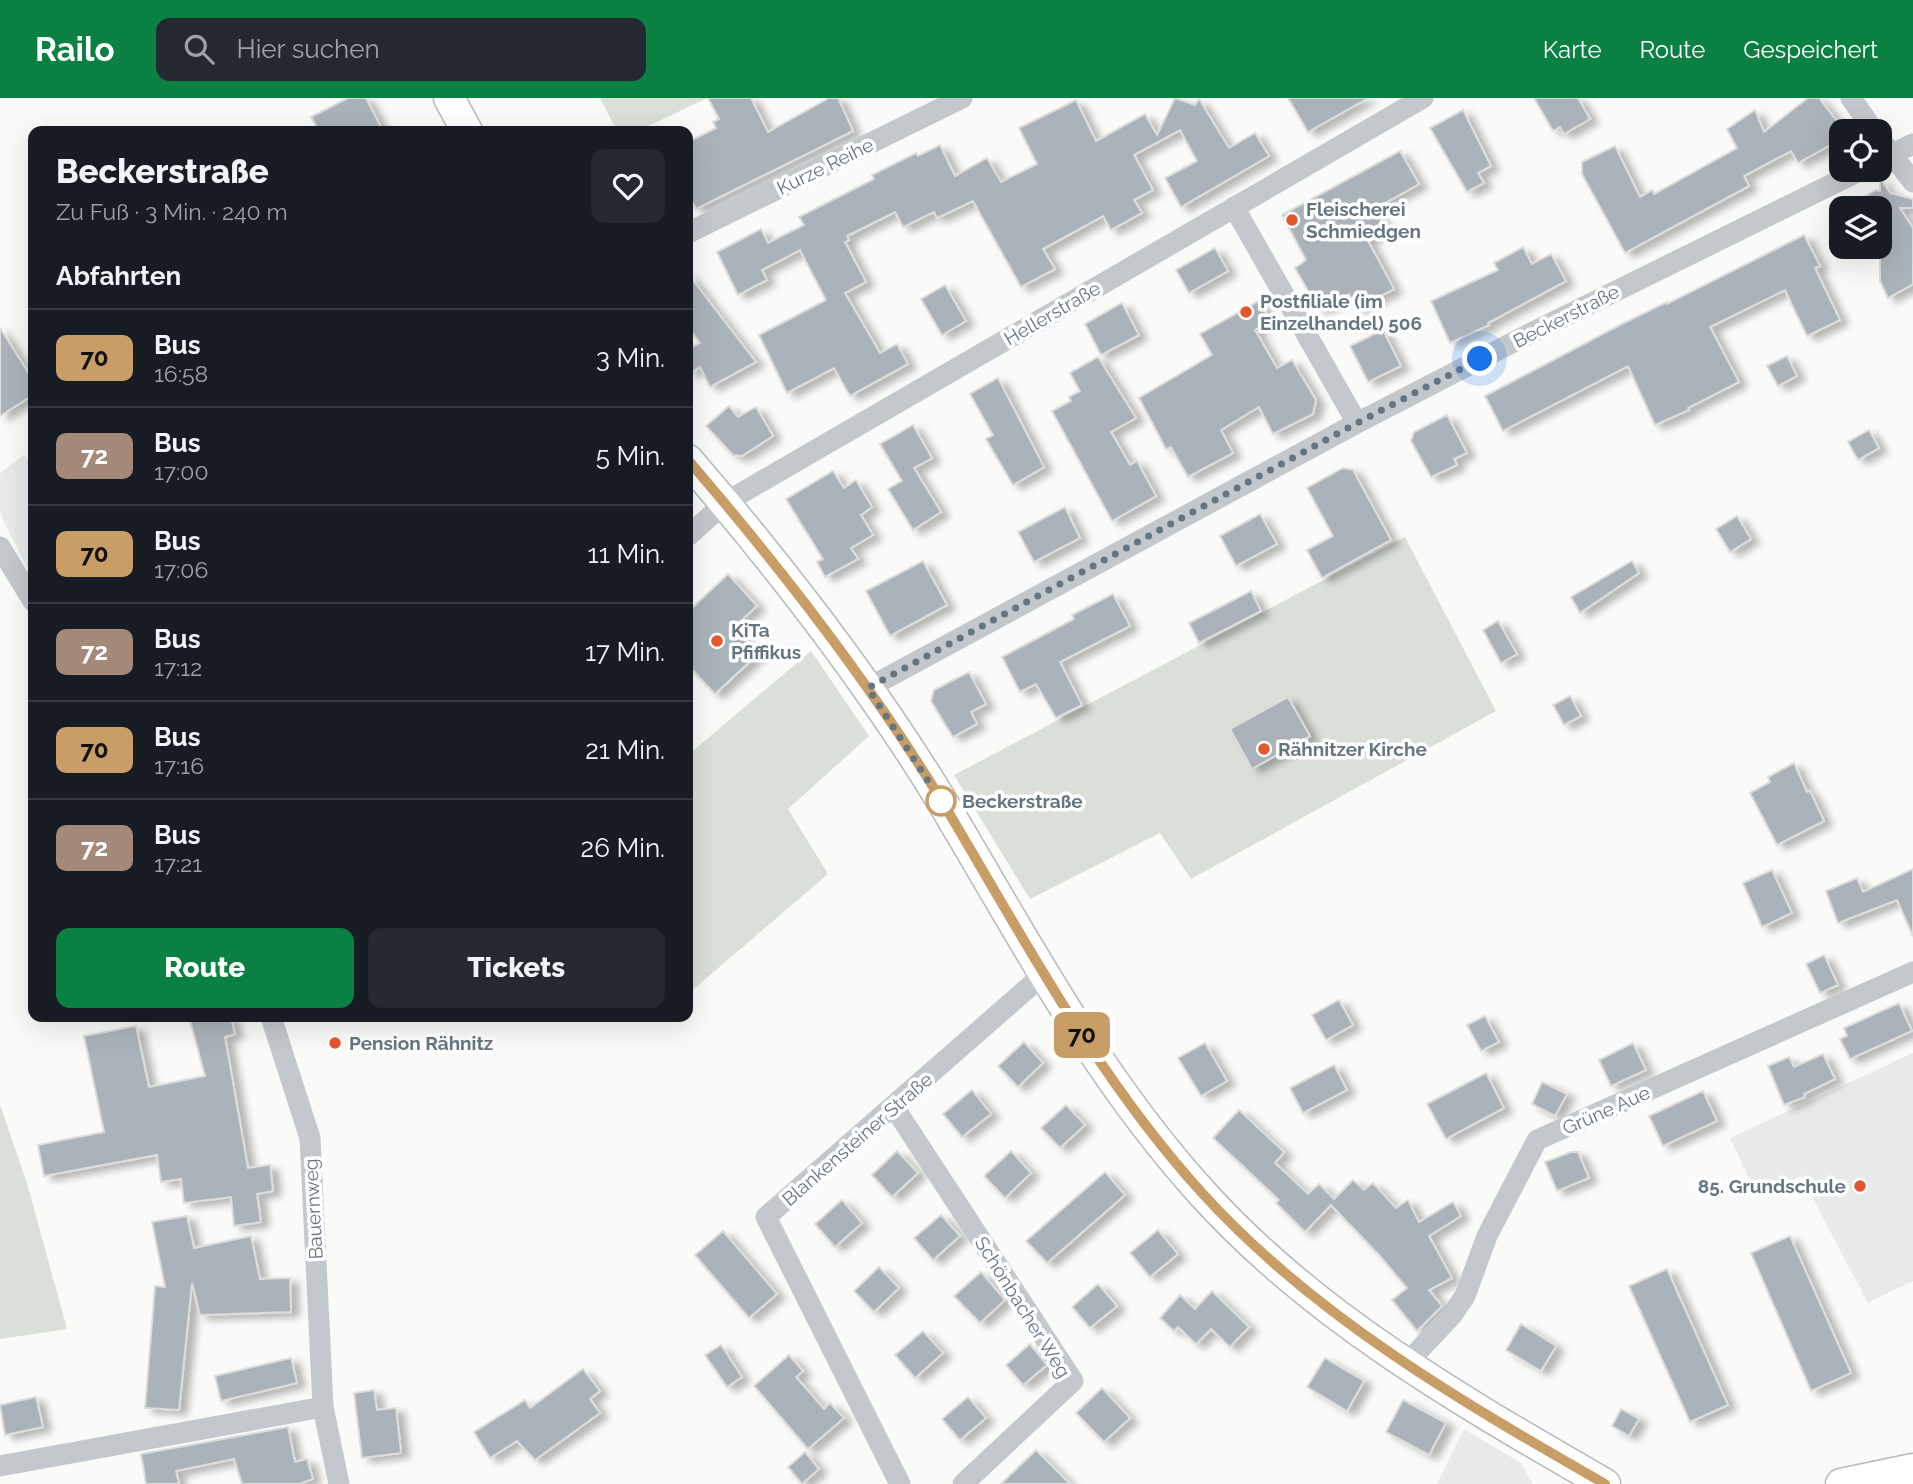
<!DOCTYPE html>
<html lang="de">
<head>
<meta charset="utf-8">
<style>
  :root { --surface:#171b24; --page:#242831; --text:#f1f3f6; --muted:#9ea1a6; --line:#363941; --accent:#0b8043 }
  body { margin:0; font-family:Raleway,sans-serif; background:var(--page); color:var(--text); height:100vh; display:flex; flex-direction:column; font-size:26px; white-space:nowrap }
  * { box-sizing:border-box; margin:0 }
  p { font-size:23px; color:var(--muted) }
  .icon { flex:none; width:38px; height:38px; fill:none; stroke:currentColor; stroke-width:2; stroke-linecap:round; stroke-linejoin:round }
  .map { position:relative; flex:1; overflow:hidden }
  .side { position:absolute; left:28px; top:28px; width:665px; height:896px; display:flex; flex-direction:column; background:var(--surface); border-radius:14px; box-shadow:0 7px 28px #0002 }
  .side>* { flex:none }
  .badge { padding:0 14px; border-radius:10px; font-size:24px; line-height:46px }
  .fabs { position:absolute; left:1829px; top:21px; display:grid; gap:14px }
  .fabs a { display:grid; place-items:center; width:63px; height:63px; border-radius:14px; background:var(--surface); box-shadow:0 7px 28px #0002; font-size:35px }
  .you { position:absolute; width:35px; height:35px; margin:-18px; border:5px solid #fff; border-radius:50%; background:#1a73e8; box-shadow:0 0 0 10px #1a73e833 }
  .map>.badge { position:absolute; translate:-50% -50%; box-shadow:0 0 0 4px #fff }
  h2 { padding:0 28px; font-size:26px; line-height:63px }
  .round { display:grid; place-items:center; flex:none; width:74px; height:74px; border-radius:14px; background:var(--page) }
  .head { display:flex; align-items:center; justify-content:space-between; height:119px; padding:0 28px }
  h1 { font-size:33px; font-weight:800; line-height:52px }
  .action { display:flex; gap:14px; margin-top:auto; padding:14px 28px }
  .action a { flex:1; height:80px; border-radius:14px; background:var(--accent); color:#fff; font-size:28px; font-weight:800; line-height:80px; text-align:center }
  .action a+a { background:var(--page); color:var(--text) }
  ul { padding:0; list-style:none }
  li { display:flex; align-items:center; gap:21px; height:98px; padding:0 28px; border-top:2px solid var(--line) }
  li div { flex:1 }
  li b { display:block; font-size:26px }
  li em { font-style:normal }
  li .badge { min-width:77px; font-weight:700; text-align:center }
  header { display:flex; align-items:center; gap:42px; box-sizing:border-box; height:98px; padding:0 35px; background:var(--accent); color:#fff }
  header strong { font-size:33px }
  nav { display:flex; gap:38px; margin-inline-start:auto; font-size:24px }
  .search { width:490px; height:63px; background:var(--page); display:flex; align-items:center; gap:18px; box-sizing:border-box; padding:0 24px; border-radius:14px; color:var(--muted); font-size:26px }
  .map>svg:first-child { display:block }
</style>
</head>
<body>
<header>
<strong>Railo</strong>
<div class="search"><svg class="icon" aria-label="search" viewBox="0 0 24 24"><circle cx="10" cy="10" r="6"/><path d="M15 15l6 6"/></svg>Hier suchen</div>
<nav><a>Karte</a><a>Route</a><a>Gespeichert</a></nav>
</header>
<div class="map">
<svg width="1913" height="1386" viewBox="0 0 1913 1386">
  <defs>
    <filter id="shadow"><feDropShadow dx="8" dy="4.5" stdDeviation="3.5" flood-color="#0004"/></filter>
  </defs>
  <rect width="100%" height="100%" fill="#fafaf8"/>
  <g fill="#e8e9e9">
    <polygon points="24,357 33,368 33,482 0,415 0,375"/>
    <polygon points="1913,955 1913,1183 1868,1205 1801,1078 1758,1099 1730,1040"/>
    <polygon points="1464,1331 1521,1365 1533,1386 1437,1386"/>
  </g>
  <g fill="#dadfd7">
    <polygon points="600,0 707,0 638,33 617,33"/>
    <polygon points="1405,439 1496,613 1191,781 1160,735 1030,801 954,677"/>
    <polygon points="811,553 869,638 788,711 828,776 688,896 688,657"/>
    <polygon points="0,1007 27,1085 67,1231 0,1241"/>
  </g>
  <g fill="#aab3b9" stroke="#dcdcda" stroke-width="2" filter="url(#shadow)">
    <polygon points="348,0 366,0 383,33 319,33 311,19"/>
    <polygon points="708,0 751,0 768,34 829,0 838,0 853,33 696,111 688,96 688,44 716,30 713,24 719,21"/>
    <polygon points="1175,0 1195,7 1199,1 1229,50 1255,35 1269,58 1181,109 1165,80 1197,63 1180,32 1134,57 1153,92 1134,102 1142,115 1111,132 1103,118 1043,151 1055,171 1021,189 973,103 937,120 934,114 903,129 895,114 847,138 849,142 845,144 866,184 845,195 880,255 897,246 908,266 850,298 834,270 787,295 759,237 826,202 800,152 762,172 767,182 738,197 717,154 761,131 768,145 804,127 799,119 874,81 872,77 916,55 918,58 940,47 955,78 987,60 1001,84 1037,66 1019,30 1076,2 1096,43 1145,16 1157,37"/>
    <polygon points="1288,0 1368,0 1308,34"/>
    <polygon points="1534,0 1578,0 1590,21 1564,36 1560,29 1553,33"/>
    <polygon points="1808,0 1819,0 1842,30 1839,42 1798,65 1791,53 1744,78 1749,88 1625,155 1582,76 1582,64 1615,48 1640,99 1652,92 1654,96 1737,50 1727,31 1755,12 1764,34"/>
    <polygon points="1463,12 1491,68 1478,75 1484,85 1467,94 1430,30"/>
    <polygon points="1400,53 1419,86 1375,111 1386,131 1367,141 1394,191 1357,211 1349,196 1319,212 1295,170 1306,162 1282,117"/>
    <polygon points="1880,80 1890,95 1913,101 1913,110 1900,110 1913,130 1913,186 1888,200 1880,183 1880,110 1845,110 1876,92 1880,93"/>
    <polygon points="1804,137 1820,168 1815,170 1840,222 1807,238 1785,192 1710,229 1739,284 1688,310 1689,312 1655,327 1628,268 1503,333 1485,298 1622,226 1667,204 1667,206"/>
    <polygon points="1523,149 1532,166 1551,156 1566,183 1488,225 1489,227 1450,245 1431,203 1498,172 1494,165"/>
    <polygon points="1215,150 1228,173 1189,195 1176,172"/>
    <polygon points="688,176 756,264 710,289 700,269 688,276 688,251 700,245 688,229"/>
    <polygon points="945,187 966,223 942,237 921,201"/>
    <polygon points="1259,203 1270,222 1255,232 1277,270 1292,262 1316,302 1313,316 1273,336 1259,309 1221,332 1233,355 1188,379 1171,349 1166,351 1139,300 1212,257 1200,236"/>
    <polygon points="1122,205 1139,237 1101,257 1085,226"/>
    <polygon points="0,230 33,282 33,297 0,318"/>
    <polygon points="1383,232 1401,268 1368,284 1350,248"/>
    <polygon points="1787,258 1797,278 1778,288 1767,268"/>
    <polygon points="1098,259 1136,320 1111,334 1130,367 1137,363 1156,398 1112,423 1052,313 1071,303 1069,299 1080,293 1070,275"/>
    <polygon points="998,280 1044,369 1013,387 986,341 993,337 970,296"/>
    <polygon points="729,308 738,319 756,309 773,338 742,358 733,357 706,328"/>
    <polygon points="1447,317 1467,355 1454,361 1457,367 1431,379 1411,343 1414,334"/>
    <polygon points="913,327 932,360 914,370 941,414 913,432 888,391 902,383 880,346"/>
    <polygon points="1869,332 1879,350 1858,362 1848,344"/>
    <polygon points="1343,370 1353,372 1391,442 1322,480 1307,452 1333,438 1307,390"/>
    <polygon points="833,373 844,390 856,382 872,409 861,417 873,437 851,450 858,461 825,479 817,464 823,461 786,401"/>
    <polygon points="1065,409 1080,440 1034,464 1018,434"/>
    <polygon points="1260,416 1277,446 1236,468 1220,438"/>
    <polygon points="1737,418 1751,441 1730,454 1716,431"/>
    <polygon points="923,463 947,507 890,538 866,493"/>
    <polygon points="1632,463 1639,475 1580,515 1571,499"/>
    <polygon points="728,476 757,508 733,530 758,556 715,596 688,567 688,514"/>
    <polygon points="1251,493 1261,513 1199,545 1189,525"/>
    <polygon points="1113,496 1130,528 1060,564 1082,607 1056,620 1036,586 1020,594 1002,559 1074,521 1072,517"/>
    <polygon points="1498,523 1517,556 1501,565 1483,532"/>
    <polygon points="969,574 986,606 971,614 977,626 953,639 931,603 934,592"/>
    <polygon points="1570,598 1581,618 1564,627 1553,607"/>
    <polygon points="1288,599 1310,638 1252,671 1230,631"/>
    <polygon points="1794,665 1807,694 1810,693 1824,723 1777,747 1750,695 1770,684 1768,679"/>
    <polygon points="1913,771 1913,838 1897,802 1838,825 1826,793 1857,780 1863,794"/>
    <polygon points="1772,772 1792,815 1762,829 1743,785"/>
    <polygon points="1824,857 1838,887 1820,895 1806,866"/>
    <polygon points="1339,902 1353,927 1326,942 1312,917"/>
    <polygon points="1899,905 1912,933 1850,961 1840,941 1847,938 1844,930"/>
    <polygon points="1485,918 1499,944 1481,953 1467,927"/>
    <polygon points="189,919 231,919 235,936 225,939 248,1070 270,1067 273,1093 257,1096 261,1124 234,1128 231,1099 184,1105 181,1081 161,1084 157,1057 44,1078 38,1047 104,1034 84,938 136,928 149,989 205,978"/>
    <polygon points="1024,944 1043,965 1018,989 998,968"/>
    <polygon points="1205,945 1227,983 1201,998 1178,960"/>
    <polygon points="1633,945 1646,972 1611,988 1599,962"/>
    <polygon points="1823,956 1835,981 1804,996 1805,999 1784,1007 1768,968 1789,959 1794,969"/>
    <polygon points="1334,967 1347,992 1303,1015 1290,990"/>
    <polygon points="1486,975 1504,1010 1446,1041 1427,1006"/>
    <polygon points="1542,984 1567,996 1555,1018 1532,1006"/>
    <polygon points="972,992 991,1016 962,1039 943,1016"/>
    <polygon points="1703,993 1717,1023 1663,1048 1649,1018"/>
    <polygon points="1066,1007 1085,1027 1060,1050 1041,1030"/>
    <polygon points="1239,1012 1284,1054 1275,1065 1308,1096 1319,1086 1334,1101 1353,1082 1364,1092 1373,1085 1396,1110 1408,1102 1419,1124 1453,1104 1461,1118 1429,1138 1452,1180 1429,1192 1442,1208 1417,1233 1392,1202 1407,1190 1380,1158 1331,1107 1305,1134 1276,1105 1279,1102 1213,1040"/>
    <polygon points="897,1053 918,1075 892,1099 872,1077"/>
    <polygon points="1011,1053 1031,1075 1005,1100 984,1078"/>
    <polygon points="1571,1054 1578,1054 1589,1080 1557,1093 1545,1064"/>
    <polygon points="1105,1074 1125,1097 1047,1165 1026,1143"/>
    <polygon points="842,1102 862,1125 835,1149 815,1126"/>
    <polygon points="941,1117 960,1138 933,1162 914,1140"/>
    <polygon points="187,1118 194,1150 251,1138 260,1181 290,1180 291,1214 200,1217 192,1185 179,1312 145,1310 155,1188 165,1189 152,1124"/>
    <polygon points="1158,1132 1178,1156 1150,1179 1130,1155"/>
    <polygon points="723,1133 777,1196 749,1220 695,1157"/>
    <polygon points="1790,1138 1851,1275 1811,1293 1751,1155"/>
    <polygon points="879,1169 899,1190 874,1214 854,1193"/>
    <polygon points="1667,1171 1728,1307 1690,1324 1629,1188"/>
    <polygon points="981,1174 1005,1202 980,1225 954,1198"/>
    <polygon points="1098,1186 1117,1208 1090,1230 1072,1209"/>
    <polygon points="1212,1193 1249,1229 1230,1249 1211,1231 1196,1246 1178,1229 1174,1233 1160,1220 1180,1197 1195,1211"/>
    <polygon points="1521,1226 1556,1248 1541,1273 1506,1252"/>
    <polygon points="923,1233 943,1255 915,1280 895,1257"/>
    <polygon points="1030,1246 1047,1267 1023,1287 1006,1267"/>
    <polygon points="721,1247 742,1279 727,1289 705,1257"/>
    <polygon points="789,1257 803,1273 796,1279 824,1311 830,1305 844,1320 808,1351 754,1288"/>
    <polygon points="291,1260 297,1285 221,1303 215,1278"/>
    <polygon points="1325,1260 1364,1283 1347,1313 1307,1289"/>
    <polygon points="583,1271 600,1293 590,1301 600,1315 535,1362 517,1343 490,1360 474,1334 525,1302 530,1310"/>
    <polygon points="1102,1290 1130,1320 1104,1344 1076,1315"/>
    <polygon points="374,1292 377,1312 396,1310 401,1355 362,1360 354,1295"/>
    <polygon points="36,1299 43,1329 5,1337 0,1307"/>
    <polygon points="968,1299 986,1320 960,1342 942,1321"/>
    <polygon points="1403,1302 1446,1325 1429,1357 1386,1334"/>
    <polygon points="1621,1311 1639,1321 1629,1338 1612,1328"/>
    <polygon points="288,1329 295,1364 307,1361 313,1381 299,1386 242,1386 234,1361 176,1373 179,1386 146,1386 141,1356"/>
    <polygon points="1036,1352 1070,1386 1001,1386"/>
    <polygon points="805,1354 819,1371 802,1386 788,1369"/>
  </g>
  <g fill="none" stroke-linecap="round" stroke-linejoin="round">
    <defs>
      <g id="secondary">
        <polyline points="449,0 467,33"/>
        <path d="M688,362C781,470 869,583 943,705C1023,839 1097,980 1203,1096C1315,1220 1463,1304 1605,1386"/>
        <polyline points="1841,1386 1913,1371"/>
      </g>
    </defs>
    <use href="#secondary" stroke="#b3babf" stroke-width="33"/>
    <g stroke="#c3c8cc" stroke-width="21">
      <polyline points="1851,0 1874,33"/>
      <polyline points="1880,41 1913,84"/>
      <polyline points="1880,62 1913,46"/>
      <polyline points="1234,109 1357,325"/>
      <polyline points="688,135 962,0"/>
      <polyline points="688,438 725,405 745,393 1423,0"/>
      <polyline points="0,449 33,503"/>
      <polyline points="868,590 1357,325 1529,236 1861,72"/>
      <polyline points="271,919 310,1040 323,1309 339,1386"/>
      <polyline points="894,1009 1073,1283 963,1386"/>
      <polyline points="1406,1266 1452,1217 1465,1198 1487,1138 1537,1042 1913,874"/>
      <polyline points="0,1368 323,1309"/>
      <polyline points="900,1386 766,1119 1044,876"/>
    </g>
    <use href="#secondary" stroke="#fff" stroke-width="30"/>
  </g>
  <g fill="none" stroke-linecap="round" stroke-linejoin="round">
    <defs>
      <path id="line" d="M688,362C781,470 869,583 943,705C1023,839 1097,980 1203,1096C1315,1219 1462,1304 1605,1386"/>
    </defs>
    <use href="#line" stroke="#fff" stroke-width="16"/>
    <use href="#line" stroke="#c99d66" stroke-width="10"/>
    <polyline stroke="#657683" stroke-width="7" stroke-dasharray="0 12.6" points="941,703 868,590 1357,325 1480,261"/>
  </g>
  <g fill="#e4572e" stroke="#fff" stroke-width="2.5">
    <circle cx="1292" cy="122" r="7"/>
    <circle cx="1246" cy="214" r="7"/>
    <circle cx="717" cy="543" r="7"/>
    <circle cx="1264" cy="651" r="7"/>
    <circle cx="335" cy="945" r="7"/>
    <circle cx="1860" cy="1088" r="7"/>
  </g>
  <circle fill="#fff" stroke="#c99d66" stroke-width="3.5" cx="941" cy="703" r="14"/>
  <g text-anchor="middle" stroke-width="7" stroke-linejoin="round" paint-order="stroke">
    <g font-size="19" fill="#657683" stroke="#fff">
      <text transform="translate(825 68) rotate(-26)" y="7">Kurze Reihe</text>
      <text transform="translate(1052 215) rotate(-30)" y="7">Hellerstraße</text>
      <text transform="translate(1566 218) rotate(-27)" y="7">Beckerstraße</text>
      <text transform="translate(1606 1012) rotate(-24)" y="7">Grüne Aue</text>
      <text transform="translate(857 1041) rotate(-41)" y="7">Blankensteiner Straße</text>
      <text transform="translate(313 1111) rotate(-93)" y="7">Bauernweg</text>
      <text transform="translate(1023 1209) rotate(58)" y="7">Schönbacher Weg</text>
    </g>
    <g font-size="19" font-weight="bold" fill="#657683" stroke="#fff" text-anchor="start">
      <text x="1306" y="118">Fleischerei<tspan x="1306" dy="22">Schmiedgen</tspan></text>
      <text x="1260" y="210">Postfiliale (im<tspan x="1260" dy="22">Einzelhandel) 506</tspan></text>
      <text x="731" y="539">KiTa<tspan x="731" dy="22">Pfiffikus</tspan></text>
      <text x="1278" y="658">Rähnitzer Kirche</text>
      <text x="349" y="952">Pension Rähnitz</text>
      <text x="1846" y="1095" text-anchor="end">85. Grundschule</text>
    </g>
    <g font-size="19" font-weight="bold" fill="#657683" stroke="#fff" text-anchor="start">
      <text x="962" y="710">Beckerstraße</text>
    </g>
  </g>
</svg>
<div class="fabs">
<a><svg class="icon" aria-label="locate" viewBox="0 0 24 24"><circle cx="12" cy="12" r="6"/><path d="M12 2v4M12 18v4M2 12h4M18 12h4"/></svg></a>
<a><svg class="icon" aria-label="layers" viewBox="0 0 24 24"><path d="M12 4l9 5-9 5-9-5zM3 14l9 5 9-5"/></svg></a>
</div>
<div class="you" style="left:1480px;top:261px"></div>
<b class="badge" style="left:1082px;top:937px;background:#c99d66;color:#111">70</b>
<section class="side">
<div class="head"><div><h1>Beckerstraße</h1><p>Zu Fuß · 3 Min. · 240 m</p></div><a class="round"><svg class="icon" aria-label="heart" viewBox="0 0 24 24"><path d="M12 20l-8-8c-3-5 5-10 8-4 3-6 11-1 8 4z"/></svg></a></div>
<h2>Abfahrten</h2>
<ul>
<li><span class="badge" style="background:#c99d66;color:#111">70</span><div><b>Bus</b><p>16:58</p></div><em>3 Min.</em></li>
<li><span class="badge" style="background:#a4897a;color:#fff">72</span><div><b>Bus</b><p>17:00</p></div><em>5 Min.</em></li>
<li><span class="badge" style="background:#c99d66;color:#111">70</span><div><b>Bus</b><p>17:06</p></div><em>11 Min.</em></li>
<li><span class="badge" style="background:#a4897a;color:#fff">72</span><div><b>Bus</b><p>17:12</p></div><em>17 Min.</em></li>
<li><span class="badge" style="background:#c99d66;color:#111">70</span><div><b>Bus</b><p>17:16</p></div><em>21 Min.</em></li>
<li><span class="badge" style="background:#a4897a;color:#fff">72</span><div><b>Bus</b><p>17:21</p></div><em>26 Min.</em></li>
</ul>
<div class="action"><a>Route</a><a>Tickets</a></div>
</section>
</div>
</body>
</html>
